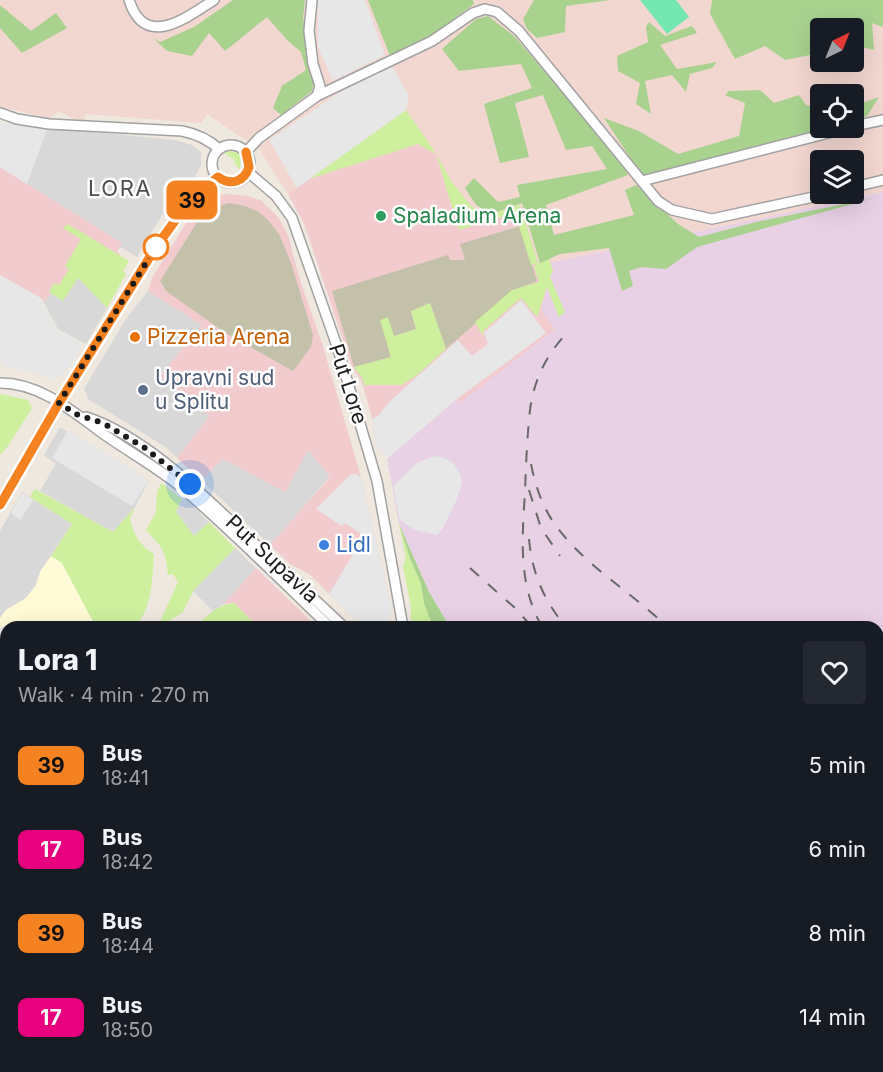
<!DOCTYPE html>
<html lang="en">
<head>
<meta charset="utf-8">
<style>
  :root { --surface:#171b24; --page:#242831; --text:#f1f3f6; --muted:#9ea1a6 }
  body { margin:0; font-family:Inter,sans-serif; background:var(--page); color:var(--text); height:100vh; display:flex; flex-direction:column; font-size:22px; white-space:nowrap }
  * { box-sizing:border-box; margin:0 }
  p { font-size:20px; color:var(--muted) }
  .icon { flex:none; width:33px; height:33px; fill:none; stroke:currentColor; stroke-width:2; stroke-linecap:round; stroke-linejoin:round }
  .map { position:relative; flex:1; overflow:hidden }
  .drawer { position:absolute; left:0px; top:621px; width:884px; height:452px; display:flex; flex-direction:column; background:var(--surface); border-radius:18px 18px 0 0; box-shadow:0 6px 24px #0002 }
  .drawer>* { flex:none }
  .badge { padding:0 12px; border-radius:9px; font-size:21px; line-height:39px }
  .needle { width:39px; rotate:43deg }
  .buttons { position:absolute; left:810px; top:18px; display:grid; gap:12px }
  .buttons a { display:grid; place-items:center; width:54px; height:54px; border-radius:6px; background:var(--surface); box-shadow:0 6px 24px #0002; font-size:30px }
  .you { position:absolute; width:30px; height:30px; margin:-15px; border:4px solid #fff; border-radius:50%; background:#1a73e8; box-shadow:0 0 0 9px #1a73e833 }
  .map>.badge { position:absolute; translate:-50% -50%; box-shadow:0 0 0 3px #fff }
  .round { display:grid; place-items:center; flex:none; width:63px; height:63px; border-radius:6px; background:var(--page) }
  .head { display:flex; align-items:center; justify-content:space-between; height:102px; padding:0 18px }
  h1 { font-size:28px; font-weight:800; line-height:45px }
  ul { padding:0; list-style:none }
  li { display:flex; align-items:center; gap:18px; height:84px; padding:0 18px }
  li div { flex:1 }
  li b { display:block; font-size:22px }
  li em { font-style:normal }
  li .badge { min-width:66px; font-weight:700; text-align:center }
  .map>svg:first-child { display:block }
</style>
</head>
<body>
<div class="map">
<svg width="883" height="1072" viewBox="0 0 883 1072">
  <rect width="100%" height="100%" fill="#eee8df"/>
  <g fill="#d9d8d8">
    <polygon points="0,121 9,124 175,140 192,145 201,152 201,165 195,177 168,205 137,257 120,247 122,243 0,167"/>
    <polygon points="78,277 107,308 86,344 58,329 42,299 46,301 51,293"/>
    <polygon points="148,291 202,325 160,376 210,416 177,458 167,448 88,399 84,389 126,319"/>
    <polygon points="60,427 149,480 135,507 113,532 40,491 56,464 44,455"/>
    <polygon points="308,450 330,476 270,545 201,480 223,459"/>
    <polygon points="22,492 72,524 40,572 36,585 26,598 6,610 0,618 0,531"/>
    <polygon points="184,497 209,522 194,537 175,512"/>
    <polygon points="235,548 256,568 224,604 213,611 193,591"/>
    <polygon points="6,836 6,948 0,944 0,841"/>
    <polygon points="0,991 6,995 6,1066 91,1067 98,1072 0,1072"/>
    <polygon points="645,1067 705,1067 709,1072 649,1072"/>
  </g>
  <g fill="#f1cbcd">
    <polygon points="406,110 435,152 479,209 520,205 547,288 541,309 556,329 460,404 457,400 387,459 387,455 380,451 376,442 371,414 361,380 352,367 305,226 288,194"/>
    <polygon points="0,167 122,243 117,252 120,254 89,290 78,278 63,301 51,293 46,301 0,275"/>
    <polygon points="229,194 248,196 262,201 278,217 288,235 300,280 322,343 361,477 391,603 391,613 386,627 363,627 309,574 290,564 270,545 330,477 308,450 285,492 223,459 201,480 177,458 210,416 160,376 202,325 148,291 152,278 188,220 201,203 212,197"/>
    <polygon points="256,568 317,627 268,627 265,624 251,620 234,603 224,604"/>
  </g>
  <polygon fill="#e8d0e5" points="883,192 883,1072 742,1072 738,1067 878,1066 878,627 450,627 429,592 399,524 387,459 457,399 460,403 555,329 541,309 547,288 539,265"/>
  <polygon fill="#fffbd7" points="51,556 62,563 96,627 6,627 6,734 0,738 0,618 6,610 26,598 36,585 40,572"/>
  <path fill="#f2d6d0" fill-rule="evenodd" d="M0,0H883V192L539,265L520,205L489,215L471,206L451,181L435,152L406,110L288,194L259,149L207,114L201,123L85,114L84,121L71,118L59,111L50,118L0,107ZM820,28H854V62H820ZM820,94H854V128H820ZM820,160H854V194H820Z"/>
  <g fill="#c3c1aa">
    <polygon points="229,203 245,206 259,212 267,219 279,234 291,263 313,335 311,347 293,371 227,334 166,291 160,281 205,210"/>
    <polygon points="520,226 537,281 513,291 446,349 430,303 411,311 416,329 394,336 381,320 391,357 354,367 332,291 448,255 450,260 465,260 460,244"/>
  </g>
  <g fill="#cdef9e">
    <polygon points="406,110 435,152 451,181 471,206 489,215 520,205 538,263 549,259 553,271 550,277 565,312 559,317 547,287 537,317 521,298 483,331 483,336 475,322 512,290 539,282 534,266 538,263 531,265 515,213 459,230 436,154 418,144 309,179"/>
    <polygon points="230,151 238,153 241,157 240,169 235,164 234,159 224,153"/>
    <polygon points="68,224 129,261 123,271 126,274 107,308 78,278 63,301 49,292 54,283 59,285 69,269 65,266 81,239 63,228"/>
    <polygon points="430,303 446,349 417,375 402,385 364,385 363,379 354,367 391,357 380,320 388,317 394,336 416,329 411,311"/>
    <polygon points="0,394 28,400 32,408 8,446 0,455"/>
    <path d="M161,483L182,499L176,512L194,536L209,522L235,548L193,591L183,612L161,626L159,624L178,582L173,574L168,575C165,547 164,551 146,530L156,512L157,492Z"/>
    <path d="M35,489L113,532L135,507L130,518C133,534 140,546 154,554C153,572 152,623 129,627C119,629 106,627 96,627L62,563L51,556L72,524L30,497Z"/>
    <polygon points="399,524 410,558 421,584 424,603 433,627 411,627 411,607 403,566 406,558"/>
    <path d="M234,603L251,620L265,624L268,627H194C207,617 216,605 234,603Z"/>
    <polygon points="6,734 6,783 0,772 0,738"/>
    <polygon points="0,986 6,991 6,1014 0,1020"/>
    <polygon points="96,1067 93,1072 65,1072 59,1067"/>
    <polygon points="241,1067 331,1067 333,1069 350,1072 245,1072"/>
    <polygon points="483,1067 581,1067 586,1072 483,1072"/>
    <polygon points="596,1067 645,1067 649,1072 603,1072"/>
  </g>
  <g fill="#a9d28f">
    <polygon points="233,0 305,0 303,18 314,81 312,91 281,115 273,108 282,86 306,70 301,52 287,40 267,17 225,51 209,33 192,56 167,51 153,38 160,42 194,27"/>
    <polygon points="368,0 473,0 474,4 436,32 390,56"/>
    <polygon points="534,0 611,0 566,6 565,32 537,38 527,29 523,19"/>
    <polygon points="712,0 883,0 883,27 872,23 874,50 858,46 854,47 854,28 820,28 820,53 785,60 765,46 735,59 710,14"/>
    <polygon points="0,5 31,31 56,13 67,28 22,53 0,28"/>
    <polygon points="488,16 515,37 620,160 628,175 546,205 554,235 634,215 625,190 636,185 678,224 699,237 756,222 874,198 697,247 666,269 641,267 629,271 633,286 622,291 609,248 560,254 540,263 522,203 491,214 476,205 465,188 474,178 498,202 520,197 517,185 607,169 592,146 566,150 543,95 515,103 529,157 500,163 484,104 532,88 521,64 459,71 442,49 476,19"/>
    <polygon points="649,22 665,36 692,26 697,33 660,45 677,69 717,62 712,68 690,74 686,92 672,75 645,81 651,114 636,104 640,83 618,71 617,56 648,42 646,27"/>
    <polygon points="760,90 774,103 799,95 806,105 820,109 820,128 824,128 643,177 604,118 639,131 678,154 739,136 745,103 725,95 729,91"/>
    <polygon points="879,97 867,116 854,120 854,106"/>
    <polygon points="399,524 429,592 450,627 433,627 424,603 421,584 410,558"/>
    <polygon points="331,1067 483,1067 483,1072 350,1072 333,1069"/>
  </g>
  <g fill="#74e6b0">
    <polygon points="640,0 676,0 689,17 667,34"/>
    <polygon points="147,1067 226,1067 230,1072 153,1072"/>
  </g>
  <g fill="#e7e7e7">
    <polygon points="318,0 365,0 385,55 333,81 318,47"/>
    <polygon points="392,66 409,96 406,110 297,188 269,140 342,91"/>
    <polygon points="0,121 9,124 48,127 27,184 0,167"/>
    <polygon points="0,275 39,297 57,330 82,344 67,371 62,375 54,379 27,371 1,366"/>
    <polygon points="521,300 546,333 457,399 387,459 387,455 380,451 376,442 372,419 379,415 388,403 458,340 472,356 488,344 484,333"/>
    <polygon points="68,430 149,480 132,506 52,458"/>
    <polygon points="434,456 445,458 454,464 460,473 462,482 457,499 443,528 437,535 415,530 401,521 399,517 393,486 417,463"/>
    <polygon points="356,474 361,477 391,603 391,613 386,627 363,627 329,594 364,536 345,523 342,526 316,509 350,475"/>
    <polygon points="22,493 33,500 20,520 11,513"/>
    <polygon points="8,624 10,627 6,627 6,661 0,664 0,628"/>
    <polygon points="6,836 6,877 0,884 0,841"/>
    <polygon points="10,1067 36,1067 42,1072 16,1072"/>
  </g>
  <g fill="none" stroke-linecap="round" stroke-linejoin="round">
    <defs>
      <g id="street">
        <path d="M129,0C145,50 186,18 214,0"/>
        <polyline points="312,0 309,31 313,64 320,86 317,96"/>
        <path d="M0,113L17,119L49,124L182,131C197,134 208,139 219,149"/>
        <polyline points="854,126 883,120"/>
        <circle cx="231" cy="164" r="19"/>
        <polyline points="246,152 259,138 317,96 432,41 473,13 485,9 497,12 519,31 658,201 672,210 712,219 827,194"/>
        <polyline points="248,172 276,196 292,218 337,346 377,481 403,627"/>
        <polyline points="642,181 848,128"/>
        <polyline points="854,187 883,180"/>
        <path d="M0,383C41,383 73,412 105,435C132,454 162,470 187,492C236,535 283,582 330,627"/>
        <path d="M86,417C142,435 198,490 240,530C275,562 310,595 344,627"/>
        <polyline points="0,505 59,403 156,247 187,204 218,177"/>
        <polyline points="0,789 6,799"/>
        <polyline points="0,829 6,821"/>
        <polyline points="719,1066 723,1072"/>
        <polyline points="822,1066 825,1072"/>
      </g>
      <g id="secondary">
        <polyline points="0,966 6,971"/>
        <polyline points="116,1066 122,1072"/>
      </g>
    </defs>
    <use href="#street" stroke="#a2a2a2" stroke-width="12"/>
    <use href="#secondary" stroke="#717400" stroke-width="16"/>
    <use href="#street" stroke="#fff" stroke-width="9"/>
    <use href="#secondary" stroke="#fffcac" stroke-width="14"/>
    <g stroke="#696969" stroke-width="2" stroke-dasharray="12 12" stroke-linecap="butt">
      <path d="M531,464C535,484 541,503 552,520C581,564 631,591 667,627"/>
      <polyline points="529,490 541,528 560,556"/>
      <path d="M529,539C532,573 544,601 566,627"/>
      <polyline points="470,568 515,608 532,627"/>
      <path d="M542,627C518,584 522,540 525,492C526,465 527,437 530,410C534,379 547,353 569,331"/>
      <polyline points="878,1053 883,1060"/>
    </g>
  </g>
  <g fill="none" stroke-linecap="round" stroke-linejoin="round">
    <defs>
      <path id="line" d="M0,505L59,403L156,247L187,204L218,177C231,186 244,182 249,167L246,152"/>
    </defs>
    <use href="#line" stroke="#fff" stroke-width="14"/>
    <use href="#line" stroke="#f58220" stroke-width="9"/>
    <polyline stroke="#1b1b1b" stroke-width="6" stroke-dasharray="0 10.8" points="156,247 59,403 78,415 103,423 145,448 190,484"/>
  </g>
  <circle fill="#2e9e5b" stroke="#fff" stroke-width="2" cx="381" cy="216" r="6"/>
  <circle fill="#fff" stroke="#f58220" stroke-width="3" cx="156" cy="247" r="12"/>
  <circle fill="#e8710a" stroke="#fff" stroke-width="2" cx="135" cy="337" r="6"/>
  <circle fill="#5c6f8a" stroke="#fff" stroke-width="2" cx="143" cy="390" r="6"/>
  <circle fill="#3f7fe0" stroke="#fff" stroke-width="2" cx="324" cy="545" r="6"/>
  <g text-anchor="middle" stroke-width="5" stroke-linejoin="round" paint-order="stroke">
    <g font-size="21" fill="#27864d" stroke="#fff" text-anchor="start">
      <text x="393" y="223">Spaladium Arena</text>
    </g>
    <g font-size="21" fill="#c56008" stroke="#fff" text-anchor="start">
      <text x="147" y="344">Pizzeria Arena</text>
    </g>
    <g font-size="21" fill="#4e5e75" stroke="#fff" text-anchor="start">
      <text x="155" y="385">Upravni sud<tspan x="155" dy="24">u Splitu</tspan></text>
    </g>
    <g font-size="21" fill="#1b1b1b" stroke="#fff">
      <text transform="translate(348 384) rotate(72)" y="7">Put Lore</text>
      <text transform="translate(272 559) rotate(43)" y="7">Put Supavla</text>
    </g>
    <g font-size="21" fill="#366cbe" stroke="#fff" text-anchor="start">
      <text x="336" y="552">Lidl</text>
    </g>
    <g font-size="22" letter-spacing="1.5" fill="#4e4e4e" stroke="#fff">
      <text x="120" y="196">LORA</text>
    </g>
  </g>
</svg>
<div class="buttons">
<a><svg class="needle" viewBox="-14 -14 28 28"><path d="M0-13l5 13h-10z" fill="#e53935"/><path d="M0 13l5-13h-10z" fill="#9ea1a6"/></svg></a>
<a><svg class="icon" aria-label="locate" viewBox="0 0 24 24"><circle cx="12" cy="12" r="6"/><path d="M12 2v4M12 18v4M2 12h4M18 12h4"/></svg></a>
<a><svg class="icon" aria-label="layers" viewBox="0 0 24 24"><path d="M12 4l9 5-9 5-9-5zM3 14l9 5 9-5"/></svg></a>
</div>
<div class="you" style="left:190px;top:484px"></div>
<b class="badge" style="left:192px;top:200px;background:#f58220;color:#111">39</b>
<section class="drawer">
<div class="head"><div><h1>Lora 1</h1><p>Walk · 4 min · 270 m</p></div><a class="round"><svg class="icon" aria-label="heart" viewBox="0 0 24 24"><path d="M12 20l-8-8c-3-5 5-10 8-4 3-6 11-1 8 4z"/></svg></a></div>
<ul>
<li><span class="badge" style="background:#f58220;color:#111">39</span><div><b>Bus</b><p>18:41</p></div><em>5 min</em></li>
<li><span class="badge" style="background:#e6007e;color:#fff">17</span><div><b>Bus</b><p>18:42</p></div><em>6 min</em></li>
<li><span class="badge" style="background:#f58220;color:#111">39</span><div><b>Bus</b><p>18:44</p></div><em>8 min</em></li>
<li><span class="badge" style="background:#e6007e;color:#fff">17</span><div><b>Bus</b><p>18:50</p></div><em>14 min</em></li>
</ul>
</section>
</div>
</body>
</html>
